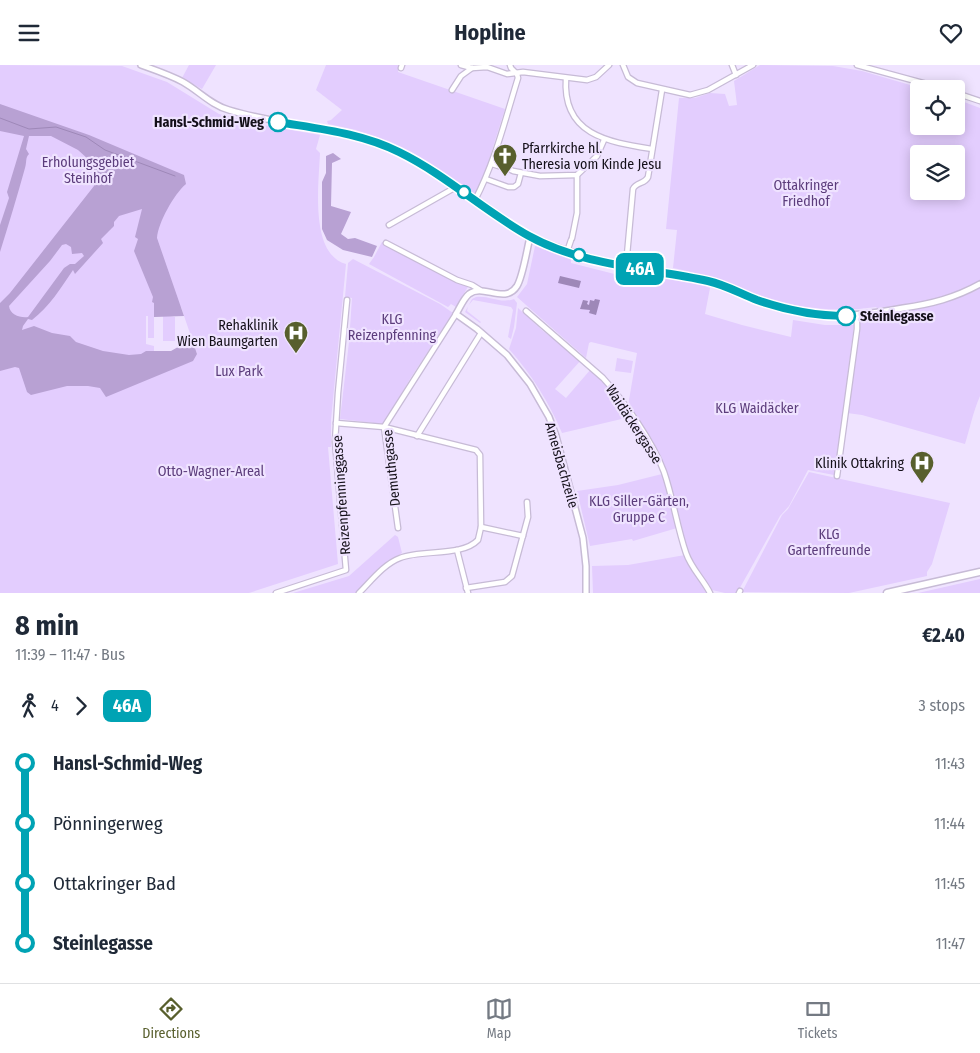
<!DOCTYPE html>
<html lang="en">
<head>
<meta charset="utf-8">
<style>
  :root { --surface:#fff; --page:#f2f2f3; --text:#1f2937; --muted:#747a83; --line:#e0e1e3; --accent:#585f2d }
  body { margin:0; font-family:"Fira Sans Condensed",sans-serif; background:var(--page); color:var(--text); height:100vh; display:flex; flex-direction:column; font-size:19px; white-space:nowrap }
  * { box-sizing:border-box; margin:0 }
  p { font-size:16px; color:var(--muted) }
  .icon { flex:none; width:28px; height:28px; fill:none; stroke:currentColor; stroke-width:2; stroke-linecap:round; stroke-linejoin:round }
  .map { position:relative; height:528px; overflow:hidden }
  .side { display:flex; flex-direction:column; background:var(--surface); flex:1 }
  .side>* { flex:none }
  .badge { padding:0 10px; border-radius:8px; font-size:18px; line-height:32px }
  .fabs { position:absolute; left:910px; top:15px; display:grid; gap:10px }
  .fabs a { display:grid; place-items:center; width:55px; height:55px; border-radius:5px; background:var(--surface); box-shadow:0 2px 12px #0003; font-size:25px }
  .map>.badge { position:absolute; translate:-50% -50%; box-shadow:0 0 0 2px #fff }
  .legs { display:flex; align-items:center; gap:8px; height:55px; padding:0 15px; font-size:16px }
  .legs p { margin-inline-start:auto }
  .overview { display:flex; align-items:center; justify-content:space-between; height:85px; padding:0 15px }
  h1 { font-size:28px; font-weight:700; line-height:38px }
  ul { padding:0 15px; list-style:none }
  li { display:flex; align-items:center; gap:18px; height:60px; font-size:19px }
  li i { display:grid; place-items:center; width:8px; height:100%; margin:0 6px; background:currentColor }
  li i::after { content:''; width:12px; height:12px; margin:-6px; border:4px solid; border-radius:50%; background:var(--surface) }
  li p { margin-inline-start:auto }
  li:first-child i { background:linear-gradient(#0000 50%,currentColor 0) }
  li:last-child i { background:linear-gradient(currentColor 50%,#0000 0) }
  header { display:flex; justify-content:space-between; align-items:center; height:65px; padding:0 15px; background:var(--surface); font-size:22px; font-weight:700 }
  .menu { display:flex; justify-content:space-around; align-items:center; height:70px; border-top:1px solid var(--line); background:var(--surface); font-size:14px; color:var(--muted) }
  .menu a { display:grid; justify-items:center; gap:2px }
  .menu .current { color:var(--accent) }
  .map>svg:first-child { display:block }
</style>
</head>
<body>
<header><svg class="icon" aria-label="menu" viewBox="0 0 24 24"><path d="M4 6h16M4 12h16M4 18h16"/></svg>Hopline<svg class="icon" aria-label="heart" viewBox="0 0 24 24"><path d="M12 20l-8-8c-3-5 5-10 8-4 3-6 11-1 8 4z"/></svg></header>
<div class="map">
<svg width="980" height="528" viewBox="0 0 980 528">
  <rect width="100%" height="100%" fill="#efe3ff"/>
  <g fill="#e3cdfe" fill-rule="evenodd">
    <path d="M0,0L122,1L167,17L219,49L268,61L320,70L316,84L320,88C319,117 309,189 346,199L331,355V382H328L338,499L249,528H0ZM181,242L197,289L149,286H154V281L146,279V251H148V273H154V252L163,251V276H175V252L169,251H175Z"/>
    <polygon points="189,0 216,0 202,24 182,13"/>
    <polygon points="326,0 399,0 398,7 505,44 483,114 475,130 402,84 356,65 328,59 327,56 331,55 342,45 316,25"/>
    <path d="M760,0L833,1L862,6L924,24H919V61H956V34L980,43V216L953,230L936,234L878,244L876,242C836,248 792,243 754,229C745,226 737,222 729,218C710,211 692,207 673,203L677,165L666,164L679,33H695L710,28L725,29L729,41L737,40L734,16ZM919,89H956V126H919Z"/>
    <polygon points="382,177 423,199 469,220 456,242 451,239 448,242 369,199 374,192"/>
    <path d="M535,181L571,194V198L650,218L652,210L699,219L710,223L705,249L742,260L791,272L793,255L825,260H854L843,348L845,350L839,377L834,410L808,405L789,441L780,451L737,528H725L712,525C704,514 696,504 690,492C676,461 674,422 659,388L628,341L637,288L591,277L589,278L586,293L517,232L527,219Z"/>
    <polygon points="353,194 440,239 453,248 410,314 385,357 382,359 340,354 349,277 352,233 345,232 348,198"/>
    <path d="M980,223V331C973,347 970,363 965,379L862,350L847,348L859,253C900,246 943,244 980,223Z"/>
    <path d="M476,232C489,230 500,239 514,234L517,238L514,262L511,274L508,272L513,245L511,242L473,235L468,241L467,246L481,257L480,258L465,247L472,234Z"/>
    <path d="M518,243L543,266L581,295L555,324L566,333L591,304L610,323L630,352L562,368C549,337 532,310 509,284L516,263Z"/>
    <polygon points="617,293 633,296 631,308 615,306"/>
    <polygon points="809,407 950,438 932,499 927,507 927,511 849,528 742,527 782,450 788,444"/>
    <polygon points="662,409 677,463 633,476 632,474 590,481 577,426 618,420"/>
    <polygon points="395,470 398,472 402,488 392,494 357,528 293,528 349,511"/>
    <polygon points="685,490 706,528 593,528 592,501 628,500"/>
    <polygon points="980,514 980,528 918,528"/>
  </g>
  <g fill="#b8a1d3" fill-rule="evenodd">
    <path d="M0,39L89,70L184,110L186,119C174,129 158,158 157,173L184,251L154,252V238L152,237L153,232L134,186L138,174L135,172L142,144L119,151L114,157V161L101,174L103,178L75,209L73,205C61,223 49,242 32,255L28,254L23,261L22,265L34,261L52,268L70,271L76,277L103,286L129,290L141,289L146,286H171L192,274L197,289L193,296L106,332L100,323L88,321H67L31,330L27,327L19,303L15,302L0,306V238L10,228L94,121V112L88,94L78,85L51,71H29L26,84L29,89C25,93 27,97 25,103C17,132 9,158 0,187V160L9,133L7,127L24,71L0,66ZM66,179L71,182L72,189L82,188L84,191L75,199H70L64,203L28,252C20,253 10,250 9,241L50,196L62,180Z"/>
    <polygon points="333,88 341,94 332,98 331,141 351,147 341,169 348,174 355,173 377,181 372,192 343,185 327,175 322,164 322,117 326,108 326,91"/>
  </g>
  <g fill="#9e88b8">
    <polygon points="560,211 581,216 579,223 558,218"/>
    <polygon points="595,234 600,235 596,250 589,248 590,245 580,244 583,235 588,236 587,239 589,240 590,235 594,236"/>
  </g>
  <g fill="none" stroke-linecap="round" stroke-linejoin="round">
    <polyline stroke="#9e88b8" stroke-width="1" points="0,53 29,64 56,62 86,72 105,85 175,111"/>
    <defs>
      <g id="minor">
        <polyline points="461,0 472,3 487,2 507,9 523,7 587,15 596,12 609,0"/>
        <polyline points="510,0 511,3 517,9"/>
        <polyline points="623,0 628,12 637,18 690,30 708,25 753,0"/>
        <polyline points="732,0 736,10"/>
        <polyline points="857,0 945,24"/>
        <polyline points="401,3 402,0"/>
        <path d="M566,13C562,70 608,77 652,84"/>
        <polyline points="452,25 461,11 472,3"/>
        <polyline points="956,28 980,36"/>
        <polyline points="492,99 511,105"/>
        <polyline points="513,106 540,111 577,110 597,91 604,75"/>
        <polyline points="486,114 508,122 514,122 518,119 521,108"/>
        <path d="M475,135C495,97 505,55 518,13L517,9"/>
        <polyline points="389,160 456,122"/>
        <polyline points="572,173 577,148 577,110"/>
        <polyline points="386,178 457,215 472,220 480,225"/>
        <polyline points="567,187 571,175"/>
        <path d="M626,201L633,124C636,117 645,119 648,112L662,25"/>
        <path d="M526,246L603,313C625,337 653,377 664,407C673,433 677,462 686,488C691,503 703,514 710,528"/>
        <path d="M336,358L384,362L476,385L480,390L481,462L478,475C462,492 422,484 400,493C384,499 371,516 359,528"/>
        <polyline points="417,371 481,268"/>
        <polyline points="837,411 857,264 857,251"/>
        <polyline points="481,462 523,471"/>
        <polyline points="398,463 384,362 456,249"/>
        <polyline points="457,485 468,528"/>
        <polyline points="466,523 505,517 512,511 528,452 527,437"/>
        <polyline points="276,528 346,505 335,377 338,328 347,235"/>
        <polyline points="739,528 740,526"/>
      </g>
      <g id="tertiary">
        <path d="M141,0C155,5 170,10 183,17C199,26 211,40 229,45C285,62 340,61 395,85C445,107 483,150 532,172C587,198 647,204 706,216C730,221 751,234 774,241C824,254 853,252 903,243C931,239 955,233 980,219"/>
        <path d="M530,172C527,184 523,211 517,221C505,240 483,218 469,229C463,234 460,243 456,249L477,264L507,290L530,319L549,352L556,371L583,473L586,501V528"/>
      </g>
      <polyline id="secondary" points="887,528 980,507"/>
    </defs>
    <use href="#minor" stroke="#c7bbd6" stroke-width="7"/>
    <use href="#tertiary" stroke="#c7bbd6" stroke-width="8"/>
    <use href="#secondary" stroke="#c7bbd6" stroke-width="9"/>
    <use href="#minor" stroke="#fff" stroke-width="4.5"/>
    <use href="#tertiary" stroke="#fff" stroke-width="5"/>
    <use href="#secondary" stroke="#fff" stroke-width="6"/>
  </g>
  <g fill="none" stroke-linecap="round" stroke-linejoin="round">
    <defs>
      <path id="line-1" d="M278,57C320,64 361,68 399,87C446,110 484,146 529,171C583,201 649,203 708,216C726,220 741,229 757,235C786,245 816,251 846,251"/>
    </defs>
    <use href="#line-1" stroke="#fff" stroke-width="11"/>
    <use href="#line-1" stroke="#00a3b4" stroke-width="8"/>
  </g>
  <defs>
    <symbol id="church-pin" viewBox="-11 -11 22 30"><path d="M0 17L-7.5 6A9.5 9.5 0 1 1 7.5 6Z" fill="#585f2d" stroke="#efe3ff"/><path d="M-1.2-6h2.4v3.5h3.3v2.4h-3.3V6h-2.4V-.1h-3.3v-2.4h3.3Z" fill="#fff"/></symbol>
    <symbol id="hospital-pin" viewBox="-11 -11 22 30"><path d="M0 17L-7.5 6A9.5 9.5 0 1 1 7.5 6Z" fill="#585f2d" stroke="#efe3ff"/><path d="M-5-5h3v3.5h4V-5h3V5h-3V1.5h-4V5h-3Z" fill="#fff"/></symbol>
  </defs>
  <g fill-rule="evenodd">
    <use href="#church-pin" x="491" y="77" width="28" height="38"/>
    <use href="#hospital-pin" x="282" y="254" width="28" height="38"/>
    <use href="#hospital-pin" x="908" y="384" width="28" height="38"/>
  </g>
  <g fill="#fff" stroke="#00a3b4" stroke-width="2.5">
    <circle cx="278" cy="57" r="9"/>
    <circle cx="464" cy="127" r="6"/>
    <circle cx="579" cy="190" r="6"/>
    <circle cx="846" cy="251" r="9"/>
  </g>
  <g text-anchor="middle" stroke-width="4.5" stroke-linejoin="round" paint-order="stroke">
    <g font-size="14" font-weight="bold" fill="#130f18" stroke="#efe3ff" text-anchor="end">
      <text x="264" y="62">Hansl-Schmid-Weg</text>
      <text x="860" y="256" text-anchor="start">Steinlegasse</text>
    </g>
    <g font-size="14" fill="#130f18" stroke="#efe3ff" text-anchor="end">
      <text x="522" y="88" text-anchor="start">Pfarrkirche hl.<tspan x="522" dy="16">Theresia vom Kinde Jesu</tspan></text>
      <text x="278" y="265">Rehaklinik<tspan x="278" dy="16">Wien Baumgarten</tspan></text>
      <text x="904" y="403">Klinik Ottakring</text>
    </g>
    <g font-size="14" fill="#5c3d7c" stroke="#efe3ff">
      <text x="88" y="102">Erholungsgebiet<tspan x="88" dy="16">Steinhof</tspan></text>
      <text x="806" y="125">Ottakringer<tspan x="806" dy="16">Friedhof</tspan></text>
      <text x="392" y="259">KLG<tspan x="392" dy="16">Reizenpfenning</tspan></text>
      <text x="239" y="311">Lux Park</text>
      <text x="757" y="348">KLG Waidäcker</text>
      <text x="211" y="411">Otto-Wagner-Areal</text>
      <text x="639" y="441">KLG Siller-Gärten,<tspan x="639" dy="16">Gruppe C</tspan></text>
      <text x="829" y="474">KLG<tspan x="829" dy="16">Gartenfreunde</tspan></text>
    </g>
    <g font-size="14" fill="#130f18" stroke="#efe3ff">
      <text transform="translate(634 359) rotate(57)" y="5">Waidäckergasse</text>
      <text transform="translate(562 400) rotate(74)" y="5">Ameisbachzeile</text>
      <text transform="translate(391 403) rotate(-96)" y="5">Demuthgasse</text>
      <text transform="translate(341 430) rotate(-94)" y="5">Reizenpfenninggasse</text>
    </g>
  </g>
</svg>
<div class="fabs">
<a><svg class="icon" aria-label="locate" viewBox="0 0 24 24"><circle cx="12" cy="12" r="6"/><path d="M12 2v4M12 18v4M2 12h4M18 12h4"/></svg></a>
<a><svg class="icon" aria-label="layers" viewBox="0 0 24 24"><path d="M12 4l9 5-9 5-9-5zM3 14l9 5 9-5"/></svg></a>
</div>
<b class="badge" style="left:640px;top:204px;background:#00a3b4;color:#fff">46A</b>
</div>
<section class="side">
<div class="overview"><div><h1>8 min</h1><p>11:39 – 11:47 · Bus</p></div><b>€2.40</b></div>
<div class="legs"><svg class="icon" aria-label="walk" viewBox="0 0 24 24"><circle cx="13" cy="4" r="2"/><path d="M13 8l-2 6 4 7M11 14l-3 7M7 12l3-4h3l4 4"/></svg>4<svg class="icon" aria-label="forward" viewBox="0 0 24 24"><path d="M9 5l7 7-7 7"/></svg><b class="badge" style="background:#00a3b4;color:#fff">46A</b><p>3 stops</p></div>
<ul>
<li><i style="color:#00a3b4"></i><b>Hansl-Schmid-Weg</b><p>11:43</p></li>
<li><i style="color:#00a3b4"></i><span>Pönningerweg</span><p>11:44</p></li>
<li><i style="color:#00a3b4"></i><span>Ottakringer Bad</span><p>11:45</p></li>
<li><i style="color:#00a3b4"></i><b>Steinlegasse</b><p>11:47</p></li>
</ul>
</section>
<nav class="menu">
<a class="current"><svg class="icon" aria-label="directions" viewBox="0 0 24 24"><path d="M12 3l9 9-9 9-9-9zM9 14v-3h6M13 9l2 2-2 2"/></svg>Directions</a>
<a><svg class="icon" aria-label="map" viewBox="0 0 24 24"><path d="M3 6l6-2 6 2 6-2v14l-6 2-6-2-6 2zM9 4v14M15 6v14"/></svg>Map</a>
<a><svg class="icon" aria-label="tickets" viewBox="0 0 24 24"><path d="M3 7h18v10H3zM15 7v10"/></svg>Tickets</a>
</nav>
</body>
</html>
